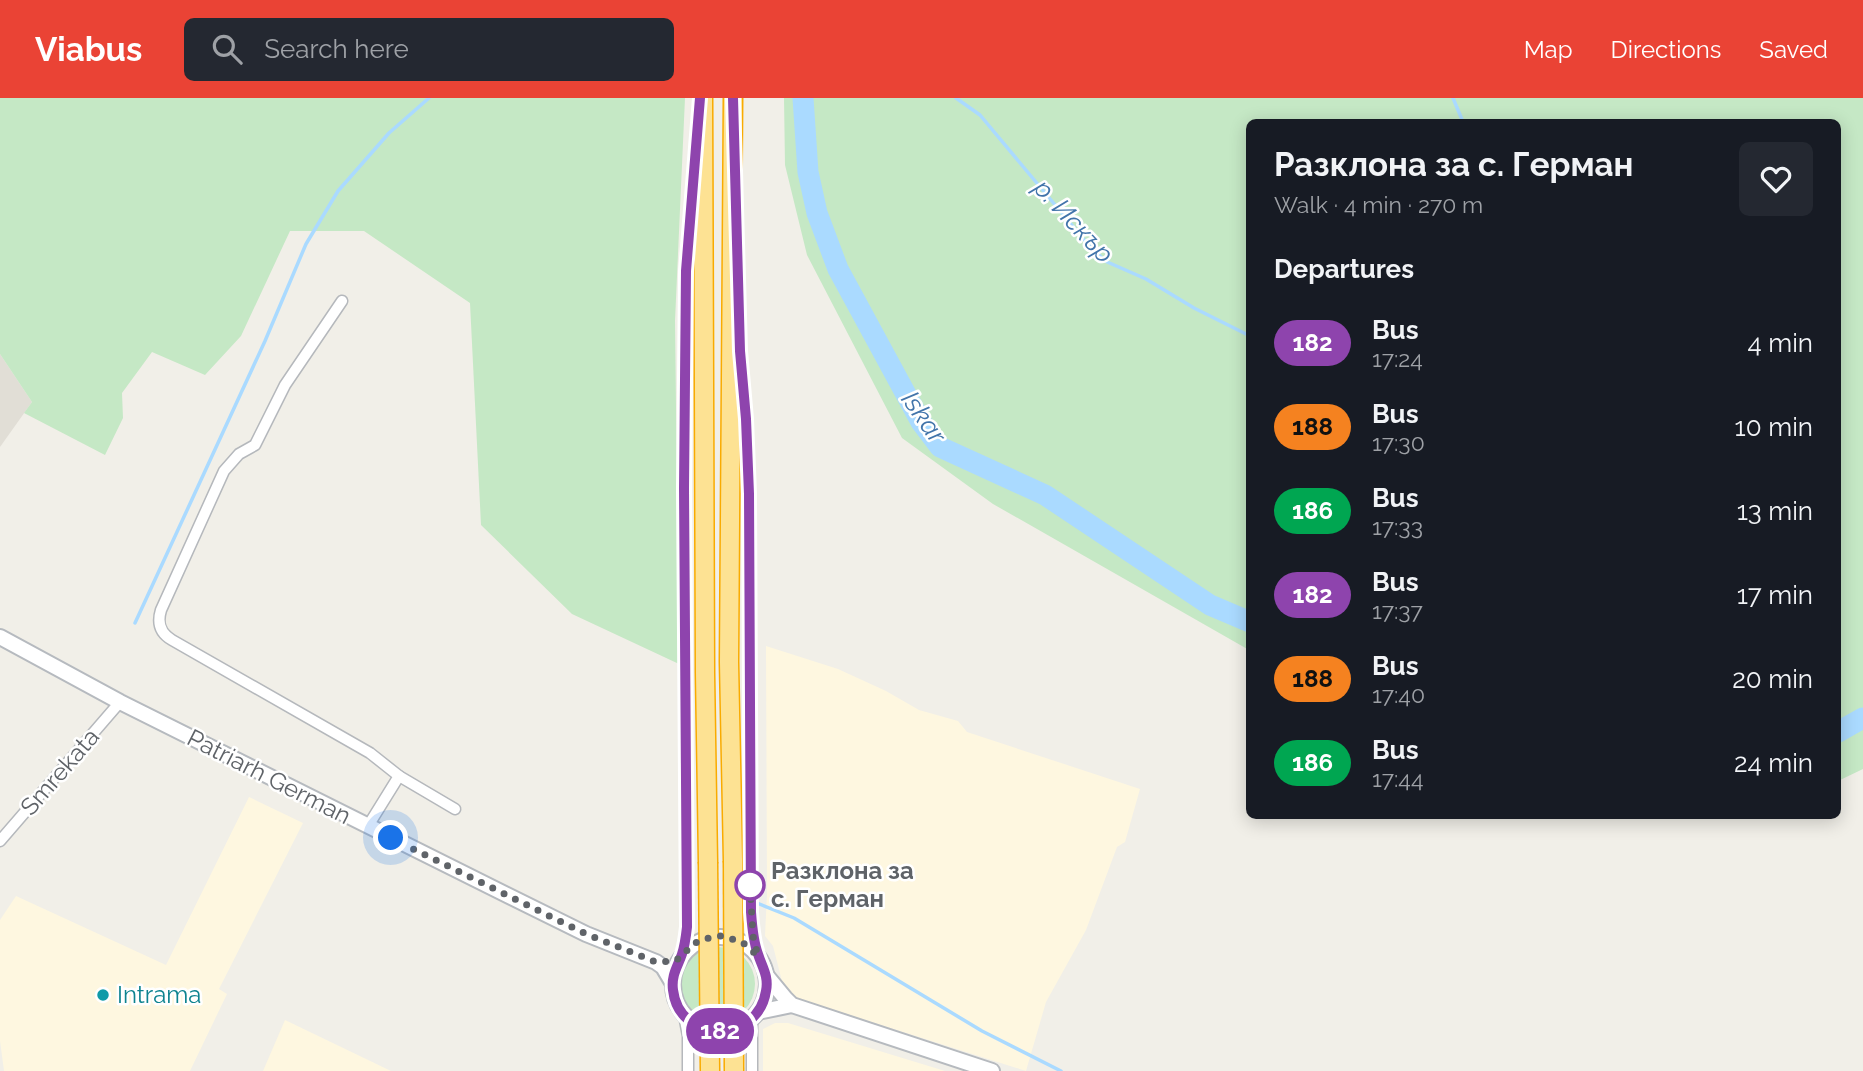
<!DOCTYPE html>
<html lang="en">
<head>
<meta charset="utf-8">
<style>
  :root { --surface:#171b24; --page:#242831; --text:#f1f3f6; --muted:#9ea1a6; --accent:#ea4335 }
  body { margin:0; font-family:Raleway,sans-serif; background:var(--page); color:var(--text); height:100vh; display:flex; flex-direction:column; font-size:26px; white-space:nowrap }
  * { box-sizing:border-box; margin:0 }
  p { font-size:23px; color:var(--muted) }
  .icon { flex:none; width:38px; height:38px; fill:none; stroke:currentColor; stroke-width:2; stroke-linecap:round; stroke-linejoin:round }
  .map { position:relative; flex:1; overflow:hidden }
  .sheet { position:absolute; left:1246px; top:21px; width:595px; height:700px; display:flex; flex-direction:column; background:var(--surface); border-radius:10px; box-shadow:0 4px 18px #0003 }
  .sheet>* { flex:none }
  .badge { padding:0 14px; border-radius:23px; font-size:24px; line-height:46px }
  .you { position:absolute; width:35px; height:35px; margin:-18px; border:5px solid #fff; border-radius:50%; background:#1a73e8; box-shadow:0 0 0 10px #1a73e833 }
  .map>.badge { position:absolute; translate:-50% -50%; box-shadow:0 0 0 4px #fff }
  h2 { padding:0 28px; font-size:26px; line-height:63px }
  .round { display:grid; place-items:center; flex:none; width:74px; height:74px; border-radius:10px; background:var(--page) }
  .summary { display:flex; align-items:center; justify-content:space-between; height:119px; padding:0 28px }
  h1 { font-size:33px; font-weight:700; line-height:52px }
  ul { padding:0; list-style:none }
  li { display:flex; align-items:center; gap:21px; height:84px; padding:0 28px }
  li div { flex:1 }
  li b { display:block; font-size:26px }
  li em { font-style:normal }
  li .badge { min-width:77px; font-weight:700; text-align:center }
  header { display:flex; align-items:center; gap:42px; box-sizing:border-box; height:98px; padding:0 35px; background:var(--accent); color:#fff }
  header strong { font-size:33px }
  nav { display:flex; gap:38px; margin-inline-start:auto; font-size:24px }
  .search { width:490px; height:63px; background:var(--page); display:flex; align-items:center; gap:18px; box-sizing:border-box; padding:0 24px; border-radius:10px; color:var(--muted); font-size:26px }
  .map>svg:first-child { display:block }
</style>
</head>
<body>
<header>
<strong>Viabus</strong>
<div class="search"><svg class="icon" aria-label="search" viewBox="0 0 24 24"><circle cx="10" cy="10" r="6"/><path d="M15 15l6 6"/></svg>Search here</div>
<nav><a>Map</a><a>Directions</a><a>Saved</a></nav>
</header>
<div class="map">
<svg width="1863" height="973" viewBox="0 0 1863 973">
  <rect width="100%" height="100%" fill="#f1efe8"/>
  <g fill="#fef7e0">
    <polygon points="766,548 838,571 886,593 919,612 958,623 967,634 1140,691 1125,744 1117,749 1086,832 1046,904 1026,973 796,900 784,891 773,848 765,838 767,796"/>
    <polygon points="249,699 303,725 219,891 227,896 190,973 4,973 0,943 0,822 16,798 166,867"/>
    <polygon points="285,922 391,973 263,973"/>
    <polygon points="775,925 788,925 945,973 763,973 763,931"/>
  </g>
  <polygon fill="#e1ded6" points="0,256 32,304 0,349"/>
  <g fill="#c5e8c5">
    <polygon points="0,0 685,0 675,223 679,566 572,516 481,427 470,205 364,133 290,133 241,238 205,277 152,254 122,295 123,320 105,357 24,315 32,304 0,256"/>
    <polygon points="784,0 1863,0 1863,671 1838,683 1838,24 1250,24 1249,552 993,406 902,340 807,157 785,67"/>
    <circle cx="718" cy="886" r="37"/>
  </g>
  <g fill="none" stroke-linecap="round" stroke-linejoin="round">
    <g stroke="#aadaff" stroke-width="3.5">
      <polyline points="956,0 980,17 1086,144 1105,163 1146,181 1194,210 1250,238"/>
      <polyline points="1453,0 1463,24"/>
      <polyline points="135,525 265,243 306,146 338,93 389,35 429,0"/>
      <polyline points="757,805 794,820 982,933 1061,973"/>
    </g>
    <g stroke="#aadaff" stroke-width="21">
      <polyline points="803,0 808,74 817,115 838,171 921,324 940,349 1045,397 1210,507 1250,524"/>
      <polyline points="1838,634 1863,620"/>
    </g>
    <defs>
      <g id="street">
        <path d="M342,203L285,287L255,347L239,356L224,373L161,512C157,525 160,535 172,542L370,655L399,678L368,728"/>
        <polyline points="739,247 745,321 749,396 751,814 753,837 758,858"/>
        <polyline points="399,678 455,711"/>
        <polyline points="0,743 120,604"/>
        <polyline points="682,857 687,829 684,363 685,264 686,173 695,60"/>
        <polyline points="684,917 688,938 688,973"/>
        <polyline points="752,973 752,920"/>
      </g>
      <g id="secondary">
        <polyline points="0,539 120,604 507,797 586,836 656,864 663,869 672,884"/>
        <circle cx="720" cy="886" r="47"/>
        <polyline points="766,877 785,900 792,907 992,973"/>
        <polyline points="758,914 792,907"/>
      </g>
      <g id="highway">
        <polyline points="703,0 705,575 708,764"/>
        <polyline points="733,0 729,564 733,763"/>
      </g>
    </defs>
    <use href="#street" stroke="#b5b8bc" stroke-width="13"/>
    <use href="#secondary" stroke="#b6babf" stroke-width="18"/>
    <use href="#highway" stroke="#f9ab00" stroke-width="21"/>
    <use href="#street" stroke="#fff" stroke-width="10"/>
    <use href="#secondary" stroke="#fff" stroke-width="14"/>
    <use href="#highway" stroke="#fde293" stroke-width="18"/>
    <defs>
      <g id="highway-bridge">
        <polyline points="733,763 734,973"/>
        <polyline points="708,764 710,973"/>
      </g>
    </defs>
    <use href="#highway-bridge" stroke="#f9ab00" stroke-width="21" stroke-linecap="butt"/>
    <use href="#highway-bridge" stroke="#fde293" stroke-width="18"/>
  </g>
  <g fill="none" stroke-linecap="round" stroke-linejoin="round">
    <defs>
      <path id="line" d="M700,0L686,173L684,390L687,829C686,838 685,847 682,856C678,868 671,877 673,892C679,946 758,946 766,893C769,878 762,869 758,856C753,843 752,828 751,814L749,396L746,321L740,253L733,0"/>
    </defs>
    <use href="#line" stroke="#fff" stroke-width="16"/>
    <use href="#line" stroke="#8e44ad" stroke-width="10"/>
    <polyline stroke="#5f6368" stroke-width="7" stroke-dasharray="0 12.6" points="391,740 586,836 656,864 674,863 680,860 693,846 704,841 721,838 742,844 758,858 753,838 750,787"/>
  </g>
  <circle fill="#fff" stroke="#8e44ad" stroke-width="3.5" cx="750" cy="787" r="14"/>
  <circle fill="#0f9aa8" stroke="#fff" stroke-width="2.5" cx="103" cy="897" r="7"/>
  <g text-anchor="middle" stroke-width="5" stroke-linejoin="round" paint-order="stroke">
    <g font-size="24" fill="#5f6368" stroke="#fff">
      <text transform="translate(60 674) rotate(-49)" y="8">Smrekata</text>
      <text transform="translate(269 679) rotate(27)" y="8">Patriarh German</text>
    </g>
    <g font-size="24" font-weight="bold" fill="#5f6368" stroke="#fff" text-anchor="start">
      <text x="771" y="781">Разклона за<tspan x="771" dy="28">с. Герман</tspan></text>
    </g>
    <g font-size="24" fill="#0d838f" stroke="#fff" text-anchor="start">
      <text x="117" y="905">Intrama</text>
    </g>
    <g font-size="26" font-style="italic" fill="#4174aa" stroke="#fff">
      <text transform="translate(1074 123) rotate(47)" y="9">р. Искър</text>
      <text transform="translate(924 319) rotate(55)" y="9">Iskar</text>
    </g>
  </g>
</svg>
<div class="you" style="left:391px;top:740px"></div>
<b class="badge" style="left:720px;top:933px;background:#8e44ad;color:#fff">182</b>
<section class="sheet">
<div class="summary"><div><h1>Разклона за с. Герман</h1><p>Walk · 4 min · 270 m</p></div><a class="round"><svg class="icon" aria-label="heart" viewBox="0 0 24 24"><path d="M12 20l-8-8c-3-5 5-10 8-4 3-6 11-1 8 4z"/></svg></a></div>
<h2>Departures</h2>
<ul>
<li><span class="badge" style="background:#8e44ad;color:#fff">182</span><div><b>Bus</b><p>17:24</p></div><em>4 min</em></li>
<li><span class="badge" style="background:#f58220;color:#111">188</span><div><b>Bus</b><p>17:30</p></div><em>10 min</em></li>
<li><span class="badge" style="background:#00a651;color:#fff">186</span><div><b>Bus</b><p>17:33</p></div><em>13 min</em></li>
<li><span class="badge" style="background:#8e44ad;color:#fff">182</span><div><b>Bus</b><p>17:37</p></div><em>17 min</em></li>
<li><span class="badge" style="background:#f58220;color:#111">188</span><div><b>Bus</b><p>17:40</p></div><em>20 min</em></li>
<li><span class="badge" style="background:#00a651;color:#fff">186</span><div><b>Bus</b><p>17:44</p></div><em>24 min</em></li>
</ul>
</section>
</div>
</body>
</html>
